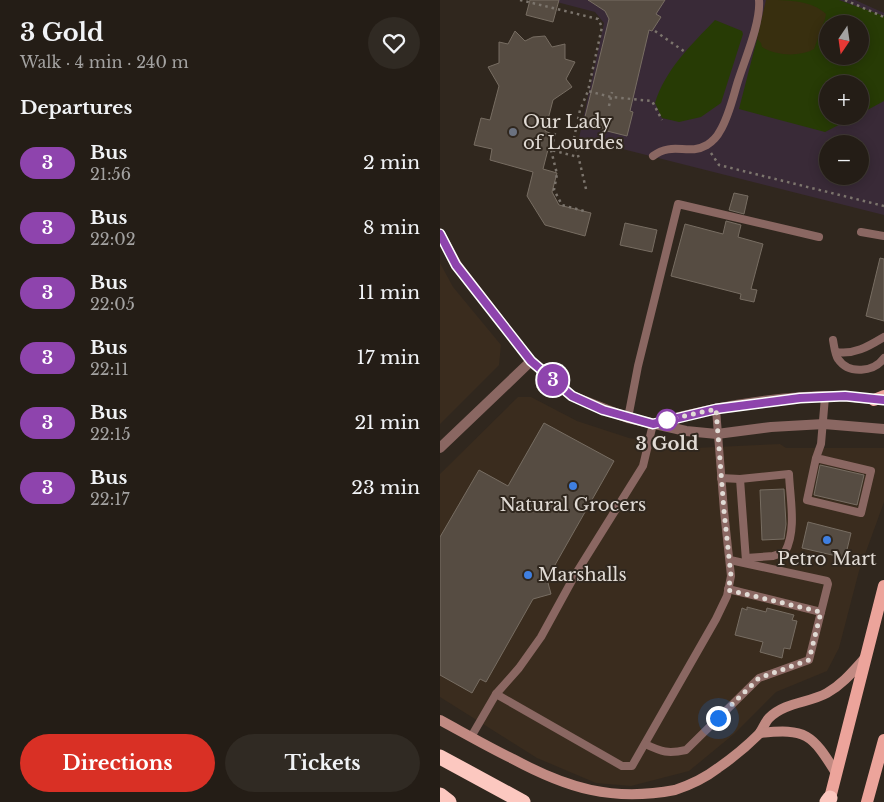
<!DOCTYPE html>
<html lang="en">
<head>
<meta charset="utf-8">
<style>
  :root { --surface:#241d16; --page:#302a23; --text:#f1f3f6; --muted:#a3a2a1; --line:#413b35; --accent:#d93025 }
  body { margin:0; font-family:"Libre Baskerville",serif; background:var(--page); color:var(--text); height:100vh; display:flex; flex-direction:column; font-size:19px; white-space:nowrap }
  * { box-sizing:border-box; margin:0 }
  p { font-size:16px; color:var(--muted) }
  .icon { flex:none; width:28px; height:28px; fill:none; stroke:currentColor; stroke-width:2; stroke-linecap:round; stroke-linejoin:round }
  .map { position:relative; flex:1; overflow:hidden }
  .details { display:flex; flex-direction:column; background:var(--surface); width:440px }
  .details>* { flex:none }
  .badge { padding:0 10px; border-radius:16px; font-size:18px; line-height:32px }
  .needle { width:32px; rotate:193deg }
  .controls { position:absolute; left:379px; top:15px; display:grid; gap:10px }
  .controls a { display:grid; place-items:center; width:50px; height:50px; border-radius:50%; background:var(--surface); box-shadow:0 2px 12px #0003,0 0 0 1px var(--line); font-size:25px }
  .you { position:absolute; width:25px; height:25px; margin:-12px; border:4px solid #fff; border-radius:50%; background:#1a73e8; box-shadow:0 0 0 8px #1a73e833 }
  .map>.badge { position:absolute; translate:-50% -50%; box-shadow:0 0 0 2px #fff }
  h2 { padding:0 20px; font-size:19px; line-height:45px }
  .round { display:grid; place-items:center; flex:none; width:52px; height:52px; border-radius:26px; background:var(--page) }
  .overview { display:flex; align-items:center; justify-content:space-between; height:85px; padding:0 20px }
  h1 { font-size:24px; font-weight:800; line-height:38px }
  .action { display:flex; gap:10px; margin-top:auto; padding:10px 20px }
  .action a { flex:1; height:58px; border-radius:30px; background:var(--accent); color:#fff; font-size:20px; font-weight:800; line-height:58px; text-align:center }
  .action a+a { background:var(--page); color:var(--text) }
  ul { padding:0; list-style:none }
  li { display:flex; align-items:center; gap:15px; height:65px; padding:0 20px }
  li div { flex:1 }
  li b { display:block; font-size:19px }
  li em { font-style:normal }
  li .badge { min-width:55px; font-weight:700; text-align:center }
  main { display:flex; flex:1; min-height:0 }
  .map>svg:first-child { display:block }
</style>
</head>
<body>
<main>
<section class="details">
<div class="overview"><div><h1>3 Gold</h1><p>Walk · 4 min · 240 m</p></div><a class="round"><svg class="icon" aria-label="heart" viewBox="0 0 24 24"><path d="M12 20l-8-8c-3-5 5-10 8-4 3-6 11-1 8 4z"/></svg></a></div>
<h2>Departures</h2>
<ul>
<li><span class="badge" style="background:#8e44ad;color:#fff">3</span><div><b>Bus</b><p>21:56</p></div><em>2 min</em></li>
<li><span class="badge" style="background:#8e44ad;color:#fff">3</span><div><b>Bus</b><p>22:02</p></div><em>8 min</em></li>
<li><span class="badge" style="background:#8e44ad;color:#fff">3</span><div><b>Bus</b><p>22:05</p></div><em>11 min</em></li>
<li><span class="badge" style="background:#8e44ad;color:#fff">3</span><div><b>Bus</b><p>22:11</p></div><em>17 min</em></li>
<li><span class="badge" style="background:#8e44ad;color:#fff">3</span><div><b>Bus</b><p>22:15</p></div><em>21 min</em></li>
<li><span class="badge" style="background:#8e44ad;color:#fff">3</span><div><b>Bus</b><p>22:17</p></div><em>23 min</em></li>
</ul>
<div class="action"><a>Directions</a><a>Tickets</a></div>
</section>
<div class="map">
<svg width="444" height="802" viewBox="0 0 444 802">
  <rect width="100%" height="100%" fill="#30271e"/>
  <g fill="#3a2c1e">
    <polygon points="0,263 13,287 61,345 59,365 0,424"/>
    <polygon points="78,397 91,397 137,421 189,438 255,448 340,444 346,448 444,448 444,502 419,571 399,648 387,671 336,692 294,734 249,771 191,786 156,783 97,758 0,697 0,474"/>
  </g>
  <path fill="#392a37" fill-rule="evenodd" d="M109,0H415L444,13V215L139,138L164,23L155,12ZM388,24H420V56H388ZM388,84H420V116H388ZM388,144H420V176H388Z"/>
  <g fill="#273b05" fill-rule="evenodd">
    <path d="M327,0H399L444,16V101L420,114V84H388V116H416L385,132L299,109ZM388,24H420V56H388Z"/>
    <path d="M275,20L302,31L303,34L281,103L261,117L239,122L222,118L215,103C225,70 251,45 275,20Z"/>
  </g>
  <path fill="#382f0f" d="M326,0C346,0 372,0 386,14L385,19L374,49C360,57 336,56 322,47L321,43L317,39Z"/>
  <g fill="#564c42" stroke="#776d62">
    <polygon points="90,0 119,0 113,22 86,15"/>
    <polygon points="148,0 225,0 216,14 221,17 212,31 209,30 190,111 193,112 187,136 143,125 169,19 165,11"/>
    <polygon points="75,31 85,41 93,37 105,36 112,47 125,44 125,59 135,62 126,79 132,87 113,100 105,131 112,134 103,169 117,173 112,192 119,205 151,213 145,236 105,225 87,196 93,172 50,160 52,149 34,145 41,118 50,120 59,86 48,67 59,63 59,42 68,44"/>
    <polygon points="294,193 308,196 304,214 289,210"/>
    <polygon points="286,221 301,225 298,237 323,244 311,289 317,290 314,302 300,299 301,294 231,276 245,224 283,234"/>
    <polygon points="185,223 217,230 212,252 180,245"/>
    <polygon points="440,258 444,259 444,321 426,316"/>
    <polygon points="104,423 174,461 107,579 111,594 93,599 46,682 40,679 32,693 0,675 0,537 39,470 68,486"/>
    <polygon points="380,465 424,475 417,505 374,495"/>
    <polygon points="344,489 346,524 344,539 322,540 320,490"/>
    <polygon points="368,522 411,533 405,558 362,548"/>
    <polygon points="307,607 326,612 327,608 354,615 352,620 357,621 350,649 344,648 342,658 320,652 323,642 295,635 302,608 307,610"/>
  </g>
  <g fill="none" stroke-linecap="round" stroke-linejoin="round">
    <g stroke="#7c756d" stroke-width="2.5" stroke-dasharray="2.5 4" stroke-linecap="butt">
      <polyline points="80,0 158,19 162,27 148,91 171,97 172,92"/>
      <polyline points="405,0 444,17"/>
      <polyline points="215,31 245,52"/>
      <polyline points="169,106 171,97 212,101 222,120"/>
      <polyline points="115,133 111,150 138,157"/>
      <polyline points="111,150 117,174 114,190 122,205 144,211"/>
      <polyline points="271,153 279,165 444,206"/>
      <polyline points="146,189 134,138 140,110 148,91"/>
    </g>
    <g stroke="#8a6762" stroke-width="8">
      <path d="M213,156C233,141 248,156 267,145C273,141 277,137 280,131C289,116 293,97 298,81C305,59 321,22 319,0"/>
      <polyline points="421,232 444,236"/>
      <path d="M393,340C394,345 395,355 398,359C409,375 434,372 444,358"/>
      <path d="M396,352C415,355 429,346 444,337"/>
      <polyline points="188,418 198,366 238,204 379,237"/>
      <polyline points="376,458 431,471 421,513 367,500 376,458 381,444 385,397"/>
      <path d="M281,478L300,479L349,474C350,499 357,530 345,552L333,556L306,558"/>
      <polyline points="300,479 306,561"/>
      <polyline points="288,589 381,612"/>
      <polyline points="56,694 182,766 192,766 276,619 287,596 291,576 284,511 276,409"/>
      <polyline points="31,737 56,694 79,668 101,637 135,575 203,466 213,424"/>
      <path d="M205,744C222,752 228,754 246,750L319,678L369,660L388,584L387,581L290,560"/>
    </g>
    <g stroke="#8a6762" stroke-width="10">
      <polyline points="0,234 17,265 91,361 132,396 188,418 246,431 277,434 331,427 384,424 444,429"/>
      <path d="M216,423C274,407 342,395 403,396C416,397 429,399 441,400"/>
      <polyline points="0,448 91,361"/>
    </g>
    <g stroke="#c18a82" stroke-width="10">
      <path d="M0,720C24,733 48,747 73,759C127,788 172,802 235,790C250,785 265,778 278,768C291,759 308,745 319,734C323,729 325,722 329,718C345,702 369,703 387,693C403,684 414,670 426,657"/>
      <path d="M320,733C366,728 372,734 396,773"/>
    </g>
    <g stroke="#eca49b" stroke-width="12">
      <polyline points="434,400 444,396"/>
      <polyline points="389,802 444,586"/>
      <polyline points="427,802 444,740"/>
    </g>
    <g stroke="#fcc8c0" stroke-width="15">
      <polyline points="0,757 83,802"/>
      <polyline points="0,795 9,802"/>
      <polyline points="387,802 390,798"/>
    </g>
  </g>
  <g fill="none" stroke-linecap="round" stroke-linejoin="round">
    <defs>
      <polyline id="line" points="0,234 16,265 91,361 132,396 163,410 213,424 276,409 360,398 405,396 444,400"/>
    </defs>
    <use href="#line" stroke="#fff" stroke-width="11"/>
    <use href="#line" stroke="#8e44ad" stroke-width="8"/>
    <polyline stroke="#e1dbd5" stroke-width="5" stroke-dasharray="0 9" points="227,420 276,409 284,511 291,576 288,590 381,612 369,660 319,678 278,718"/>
  </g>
  <circle fill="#6b7280" stroke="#30271e" stroke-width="2" cx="73" cy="132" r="5"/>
  <circle fill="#fff" stroke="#8e44ad" stroke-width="2.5" cx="227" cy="420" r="10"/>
  <g fill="#3f7fe0" stroke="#30271e" stroke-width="2">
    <circle cx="133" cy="486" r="5"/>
    <circle cx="387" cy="540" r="5"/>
    <circle cx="88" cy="575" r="5"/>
  </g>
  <g text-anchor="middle" stroke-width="4" stroke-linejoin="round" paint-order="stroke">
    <g font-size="18" fill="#e1dbd5" stroke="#30271e" text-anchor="start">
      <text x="83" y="128">Our Lady<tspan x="83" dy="21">of Lourdes</tspan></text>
      <text x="133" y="511" text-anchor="middle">Natural Grocers</text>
      <text x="387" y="565" text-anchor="middle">Petro Mart</text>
      <text x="98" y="581">Marshalls</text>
    </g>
    <g font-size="18" font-weight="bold" fill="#e1dbd5" stroke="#30271e">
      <text x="227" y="450">3 Gold</text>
    </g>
  </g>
</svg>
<div class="controls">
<a><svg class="needle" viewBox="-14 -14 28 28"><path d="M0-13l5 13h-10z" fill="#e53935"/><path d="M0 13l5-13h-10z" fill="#a3a2a1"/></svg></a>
<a>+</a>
<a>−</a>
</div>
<div class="you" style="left:278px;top:718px"></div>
<b class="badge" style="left:113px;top:380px;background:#8e44ad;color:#fff">3</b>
</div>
</main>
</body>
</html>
